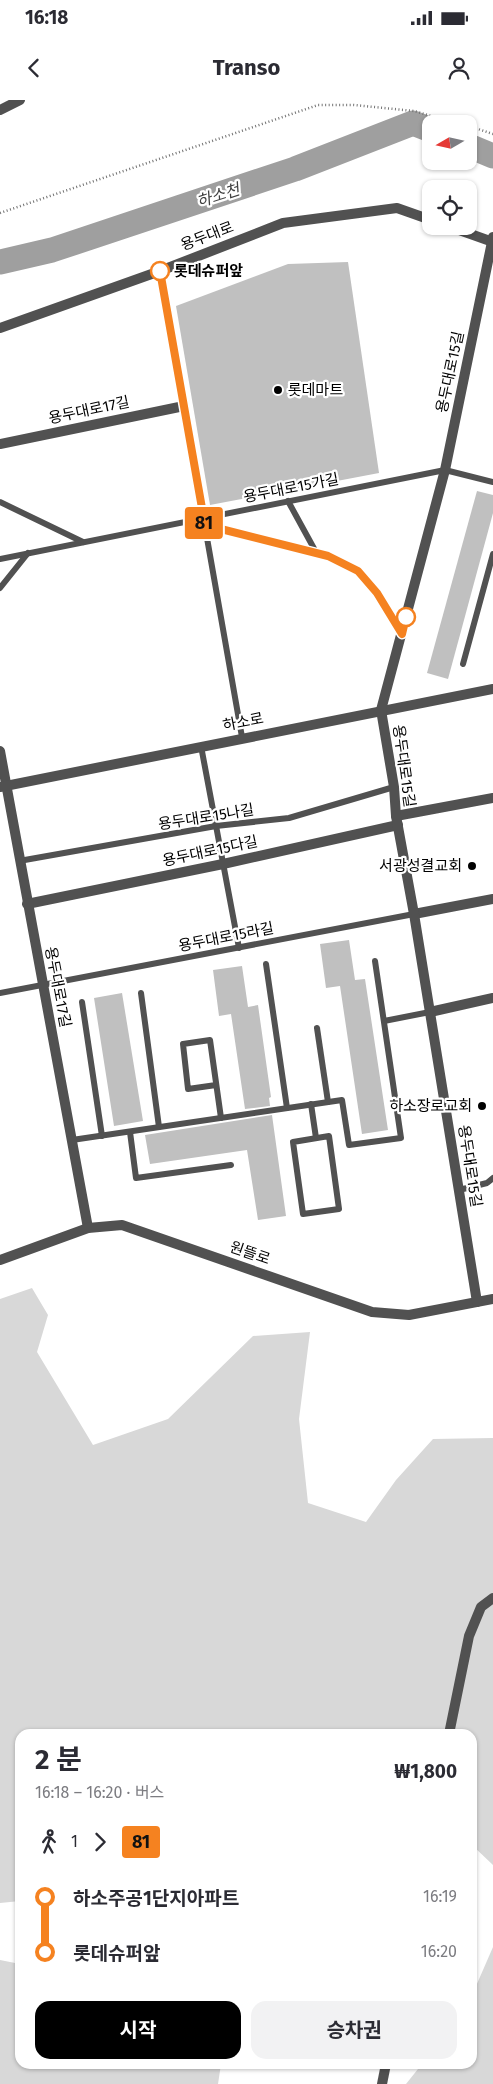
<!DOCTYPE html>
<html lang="ko">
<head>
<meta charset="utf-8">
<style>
  :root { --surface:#fff; --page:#f2f2f3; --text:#2b2b33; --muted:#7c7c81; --accent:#000 }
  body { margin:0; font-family:"Fira Sans","Noto Sans KR",sans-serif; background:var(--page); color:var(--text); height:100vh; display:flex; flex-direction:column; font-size:19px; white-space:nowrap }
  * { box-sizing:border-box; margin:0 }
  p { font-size:16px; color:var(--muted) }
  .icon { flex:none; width:28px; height:28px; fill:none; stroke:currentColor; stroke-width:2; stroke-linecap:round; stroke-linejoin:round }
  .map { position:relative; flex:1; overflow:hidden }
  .sheet { position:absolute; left:15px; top:1629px; width:462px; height:340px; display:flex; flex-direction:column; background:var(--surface); border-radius:15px; box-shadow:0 1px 4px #0004 }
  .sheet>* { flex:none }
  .badge { padding:0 10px; border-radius:4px; font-size:18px; line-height:32px }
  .needle { width:32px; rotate:261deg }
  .tools { position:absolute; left:422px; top:15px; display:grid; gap:10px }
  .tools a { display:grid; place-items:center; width:55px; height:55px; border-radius:10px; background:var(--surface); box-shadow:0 1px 4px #0004; font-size:25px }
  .map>.badge { position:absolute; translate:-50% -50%; box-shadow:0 0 0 2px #fff }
  .legs { display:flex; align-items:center; gap:8px; height:55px; padding:0 20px; font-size:16px }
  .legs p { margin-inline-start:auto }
  .head { display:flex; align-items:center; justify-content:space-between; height:85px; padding:0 20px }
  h1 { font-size:28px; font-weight:700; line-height:38px }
  .button { display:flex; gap:10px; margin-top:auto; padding:10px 20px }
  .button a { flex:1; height:58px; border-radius:15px; background:var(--accent); color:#fff; font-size:20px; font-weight:700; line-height:58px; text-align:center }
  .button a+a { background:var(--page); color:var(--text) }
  ul { padding:0 20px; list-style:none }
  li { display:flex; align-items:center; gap:18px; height:55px; font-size:19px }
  li i { display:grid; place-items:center; width:8px; height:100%; margin:0 6px; background:currentColor }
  li i::after { content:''; width:12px; height:12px; margin:-6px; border:4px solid; border-radius:50%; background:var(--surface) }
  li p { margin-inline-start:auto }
  li:first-child i { background:linear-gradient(#0000 50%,currentColor 0) }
  li:last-child i { background:linear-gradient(currentColor 50%,#0000 0) }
  .status { display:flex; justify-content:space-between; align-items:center; height:35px; padding:0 25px; background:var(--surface); direction:ltr }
  .status svg { height:14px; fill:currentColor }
  header { display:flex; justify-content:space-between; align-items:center; height:65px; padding:0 20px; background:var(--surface); font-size:22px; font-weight:700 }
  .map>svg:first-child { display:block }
</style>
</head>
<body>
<div class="status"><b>16:18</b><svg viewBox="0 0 49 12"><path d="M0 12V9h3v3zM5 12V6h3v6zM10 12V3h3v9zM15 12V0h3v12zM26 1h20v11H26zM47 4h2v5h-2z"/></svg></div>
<header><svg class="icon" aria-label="back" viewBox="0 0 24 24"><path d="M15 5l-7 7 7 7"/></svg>Transo<svg class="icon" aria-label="person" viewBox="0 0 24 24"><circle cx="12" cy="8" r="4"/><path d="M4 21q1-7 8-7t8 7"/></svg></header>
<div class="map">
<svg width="493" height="1984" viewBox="0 0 493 1984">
  <rect width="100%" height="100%" fill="#fff"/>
  <g fill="#d8d8d8">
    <polygon points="32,1188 48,1215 37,1252 93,1345 168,1319 253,1236 310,1232 299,1319 308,1403 366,1422 396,1380 433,1339 493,1338 493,1765 473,1746 472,1634 20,1634 20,1801 0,1803 0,1199"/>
    <polygon points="493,1847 493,1984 406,1984 422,1964 472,1964 473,1893"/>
    <polygon points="0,1860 20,1864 20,1964 221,1964 218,1984 0,1984"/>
  </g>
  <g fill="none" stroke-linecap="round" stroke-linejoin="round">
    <g stroke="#9f9f9f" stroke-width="25">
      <polyline points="469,46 493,56"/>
      <polyline points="0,162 52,150 295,69 413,23 431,30"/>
    </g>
  </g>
  <g fill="#c0c0c0">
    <polygon points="348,162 379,373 210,405 176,206 288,164"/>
    <polygon points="477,391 493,395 493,413 448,579 427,573"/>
    <polygon points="349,840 355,880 365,879 388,1030 362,1034 340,886 326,888 320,844"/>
    <polygon points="242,866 248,907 258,905 271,997 269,998 270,1006 245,1009 231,914 219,916 213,870"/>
    <polygon points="122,893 143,1021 114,1026 94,898"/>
    <polygon points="272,1015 286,1116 258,1120 247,1050 150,1064 145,1035"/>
  </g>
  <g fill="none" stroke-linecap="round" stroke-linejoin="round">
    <g stroke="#737373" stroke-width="2.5" stroke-dasharray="1 2.5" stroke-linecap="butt">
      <polyline points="469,26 493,34"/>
      <polyline points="0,113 318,5 354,5 414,11 459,24"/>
    </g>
    <g stroke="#515151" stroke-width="6">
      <polyline points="160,171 242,637"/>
      <polyline points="288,401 317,454"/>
      <polyline points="0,402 83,442"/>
      <polyline points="205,425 328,456 358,471 377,493 401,533"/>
      <polyline points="0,459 445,370 493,382"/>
      <polyline points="0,488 28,453"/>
      <polyline points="463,564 493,454"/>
      <polyline points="201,646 239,848"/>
      <polyline points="19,761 216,726 289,718 394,687"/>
      <polyline points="266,864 287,1008"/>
      <polyline points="0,893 414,814"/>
      <polyline points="141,893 159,1027"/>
      <polyline points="82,902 102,1036"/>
      <polyline points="384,921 430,912"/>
      <polyline points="317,928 328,1002"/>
      <polyline points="216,985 188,989 183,944 210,940 221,1018"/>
      <polyline points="311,1004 316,1038"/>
      <polyline points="130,1032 136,1078 231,1065"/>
      <polygon points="329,1036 339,1109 303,1114 293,1042"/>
      <polyline points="72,1040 342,1000 349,1045 401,1038 375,861"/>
      <polyline points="459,1090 487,1083 493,1078"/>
    </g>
    <g stroke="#515151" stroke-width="10">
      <polyline points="0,10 20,0"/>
      <polyline points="0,344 184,306"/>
      <polyline points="0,651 88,1128"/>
      <polyline points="0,687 493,589"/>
      <polyline points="396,716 493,698"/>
      <polyline points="27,804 223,764 398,725"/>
      <polyline points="414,814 493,799"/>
      <polyline points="430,912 493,898"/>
      <polyline points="449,1634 469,1536 481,1507 493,1498"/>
      <polyline points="382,1984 386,1964"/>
    </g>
    <g stroke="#515151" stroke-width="10">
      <polyline points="448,126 493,142"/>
      <polyline points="0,228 160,171 283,123 397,108 431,120"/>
      <polyline points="0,1160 88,1128 122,1125 372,1212 409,1215 493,1199"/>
      <polyline points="477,1202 414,814 396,716 394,687 381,610 445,370 493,137"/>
    </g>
  </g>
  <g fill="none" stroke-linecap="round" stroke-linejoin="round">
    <defs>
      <polyline id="line-1" points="160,171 205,425 328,456 358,471 377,493 402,534 406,517"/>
    </defs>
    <use href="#line-1" stroke="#fff" stroke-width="11"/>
    <use href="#line-1" stroke="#f58220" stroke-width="8"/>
  </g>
  <g fill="#fff" stroke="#f58220" stroke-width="2.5">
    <circle cx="160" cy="171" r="9"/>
    <circle cx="406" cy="517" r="9"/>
  </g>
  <g fill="#000" stroke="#fff" stroke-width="2">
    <circle cx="278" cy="290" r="5"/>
    <circle cx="472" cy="766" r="5"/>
    <circle cx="482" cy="1006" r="5"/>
  </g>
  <g text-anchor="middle" stroke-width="4.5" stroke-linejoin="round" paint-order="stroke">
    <g font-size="15" fill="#000" stroke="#fff">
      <text transform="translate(207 136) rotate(-21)" y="5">용두대로</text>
      <text transform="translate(450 272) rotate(-78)" y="5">용두대로15길</text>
      <text transform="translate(89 310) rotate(-12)" y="5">용두대로17길</text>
      <text transform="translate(291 388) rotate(-11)" y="5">용두대로15가길</text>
      <text transform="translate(243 622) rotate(-11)" y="5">하소로</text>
      <text transform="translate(404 666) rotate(82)" y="5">용두대로15길</text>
      <text transform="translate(206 717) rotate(-9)" y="5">용두대로15나길</text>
      <text transform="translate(210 751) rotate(-12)" y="5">용두대로15다길</text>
      <text transform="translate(226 837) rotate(-11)" y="5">용두대로15라길</text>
      <text transform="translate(58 887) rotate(79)" y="5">용두대로17길</text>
      <text transform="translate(470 1066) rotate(81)" y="5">용두대로15길</text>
      <text transform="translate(250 1153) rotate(19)" y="5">원뜰로</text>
    </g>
    <g font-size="15" font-weight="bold" fill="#000" stroke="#fff" text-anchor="start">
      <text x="174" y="176">롯데슈퍼앞</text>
    </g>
    <g font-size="15" fill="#000" stroke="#fff" text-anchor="end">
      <text x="288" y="295" text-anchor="start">롯데마트</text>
      <text x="462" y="771">서광성결교회</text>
      <text x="472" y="1011">하소장로교회</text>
    </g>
    <g font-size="16" font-style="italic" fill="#404040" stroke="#fff">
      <text transform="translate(218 95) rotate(-18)" y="6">하소천</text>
    </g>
  </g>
</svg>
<div class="tools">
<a><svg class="needle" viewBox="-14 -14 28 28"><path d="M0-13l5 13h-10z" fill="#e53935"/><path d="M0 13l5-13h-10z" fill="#7c7c81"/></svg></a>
<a><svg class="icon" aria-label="locate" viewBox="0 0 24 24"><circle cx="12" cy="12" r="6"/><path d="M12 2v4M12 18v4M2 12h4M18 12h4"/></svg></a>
</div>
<b class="badge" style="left:204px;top:423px;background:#f58220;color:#111">81</b>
<section class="sheet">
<div class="head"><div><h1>2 분</h1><p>16:18 – 16:20 · 버스</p></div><b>₩1,800</b></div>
<div class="legs"><svg class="icon" aria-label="walk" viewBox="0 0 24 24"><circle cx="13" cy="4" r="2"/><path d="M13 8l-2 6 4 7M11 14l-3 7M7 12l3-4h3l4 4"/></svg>1<svg class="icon" aria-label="forward" viewBox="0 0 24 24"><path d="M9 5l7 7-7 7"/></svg><b class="badge" style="background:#f58220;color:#111">81</b></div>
<ul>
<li><i style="color:#f58220"></i><b>하소주공1단지아파트</b><p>16:19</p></li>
<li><i style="color:#f58220"></i><b>롯데슈퍼앞</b><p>16:20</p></li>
</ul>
<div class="button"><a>시작</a><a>승차권</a></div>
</section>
</div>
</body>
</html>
